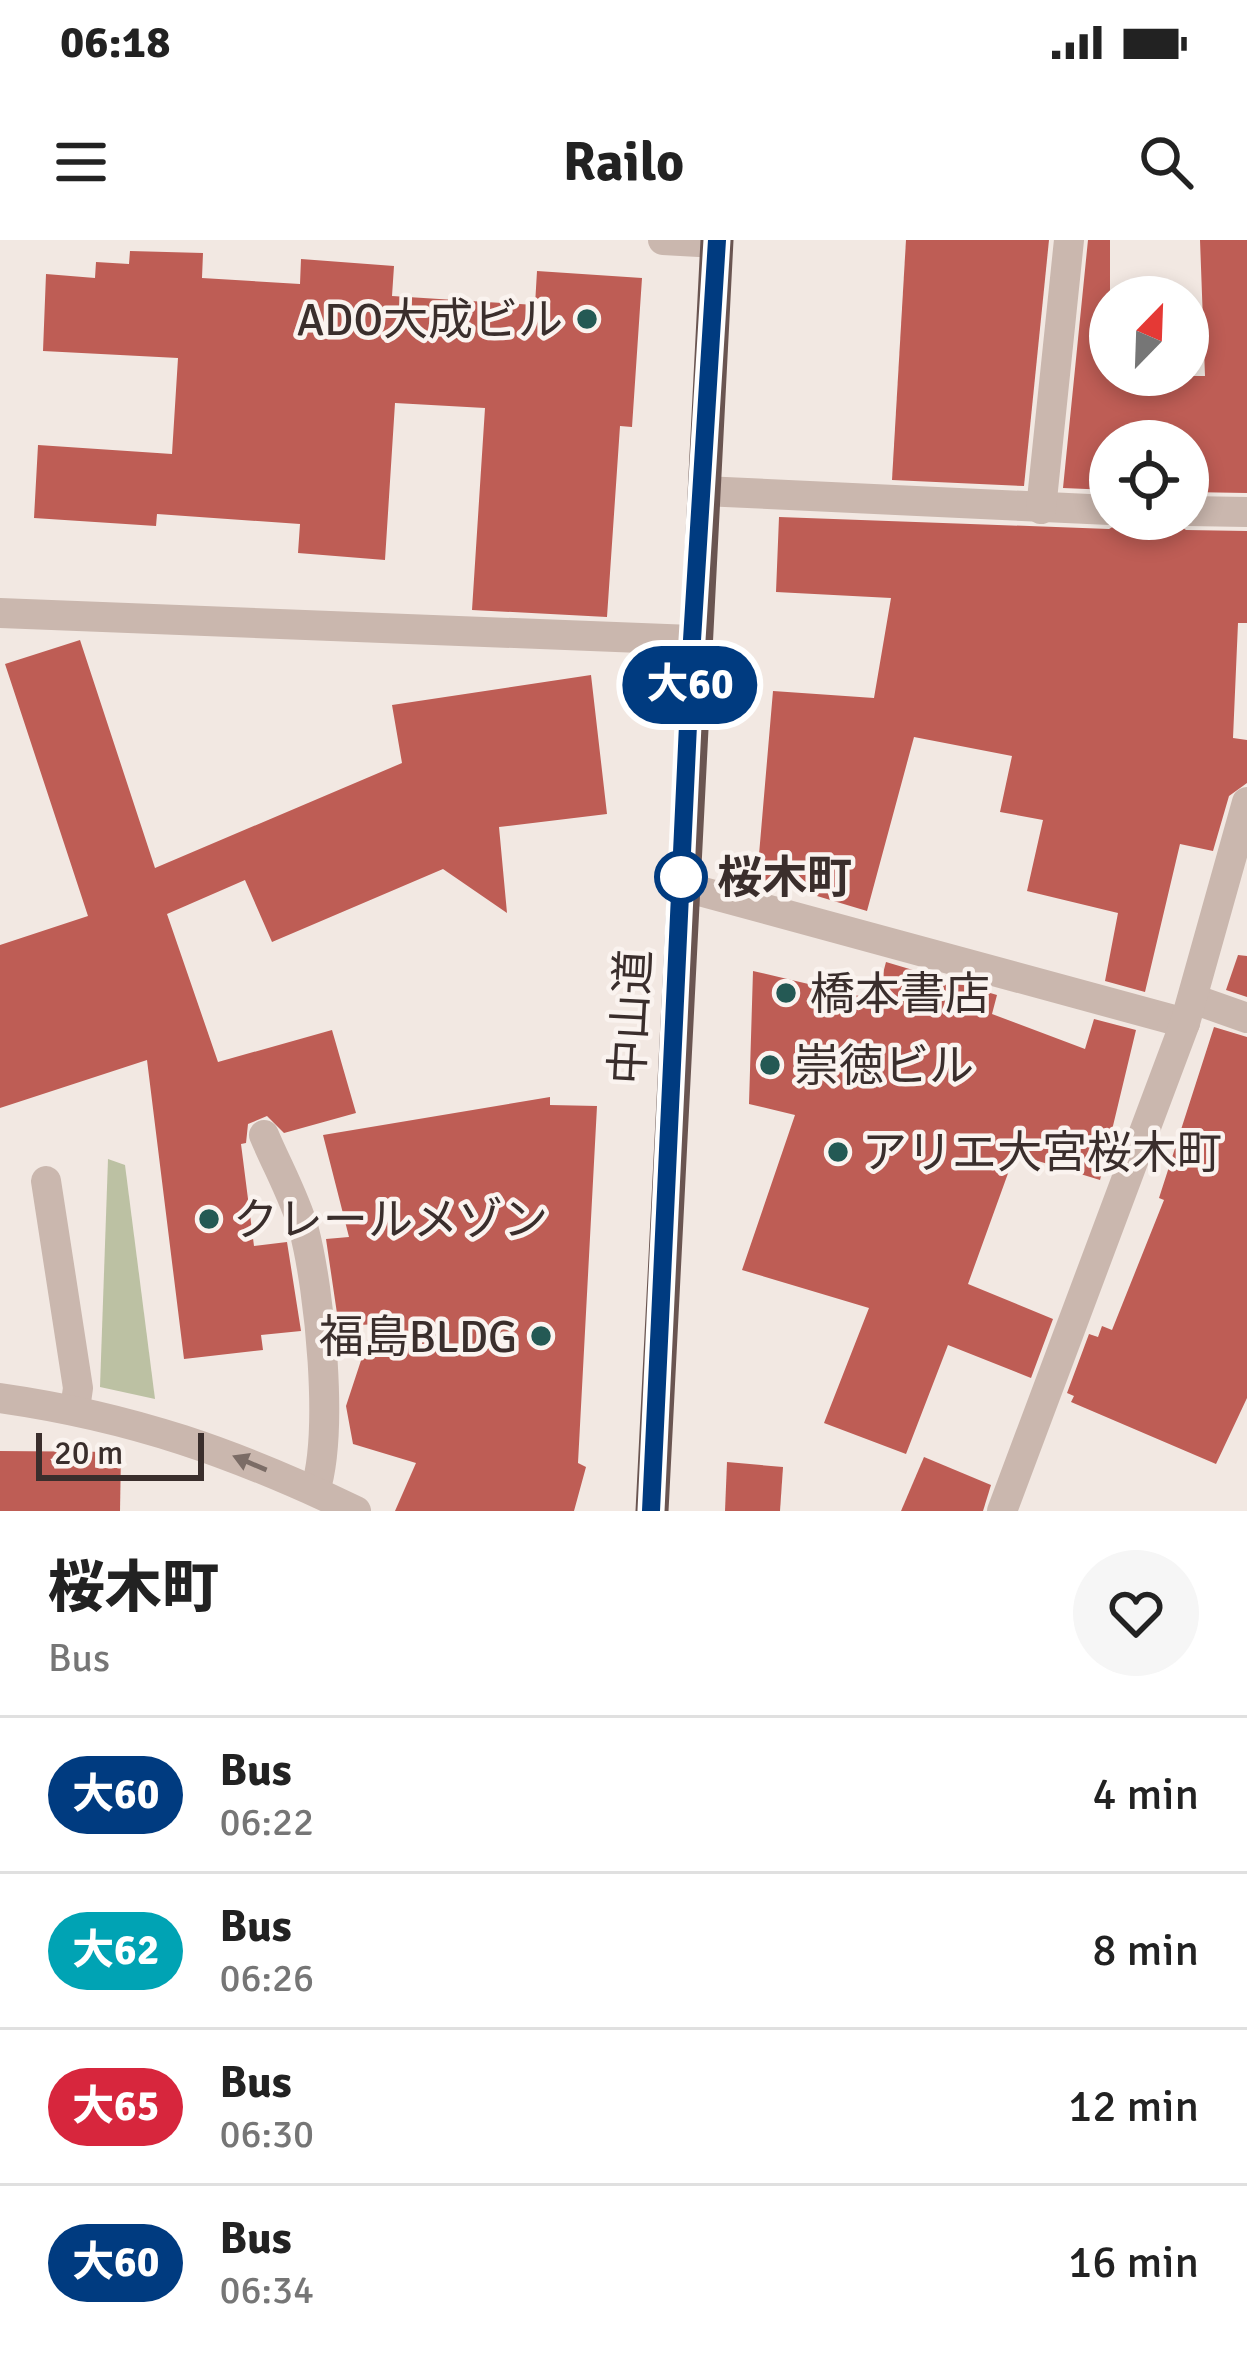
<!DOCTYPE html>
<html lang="en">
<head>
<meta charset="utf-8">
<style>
  :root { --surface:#fff; --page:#f6f6f6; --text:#222; --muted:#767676; --line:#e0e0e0 }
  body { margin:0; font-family:Signika,"Noto Sans JP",sans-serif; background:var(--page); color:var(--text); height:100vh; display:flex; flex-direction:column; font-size:45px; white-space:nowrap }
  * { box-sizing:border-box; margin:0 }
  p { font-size:39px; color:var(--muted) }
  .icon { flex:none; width:66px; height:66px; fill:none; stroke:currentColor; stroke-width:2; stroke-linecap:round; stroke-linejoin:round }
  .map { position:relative; height:1271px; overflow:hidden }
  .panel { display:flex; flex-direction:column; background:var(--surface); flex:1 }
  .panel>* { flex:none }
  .badge { padding:0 24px; border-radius:39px; font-size:42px; line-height:78px }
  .needle { width:78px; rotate:23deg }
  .controls { position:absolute; left:1089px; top:36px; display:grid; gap:24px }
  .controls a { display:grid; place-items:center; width:120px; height:120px; border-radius:50%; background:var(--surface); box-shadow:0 6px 18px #0003; font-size:60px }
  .scale { position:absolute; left:36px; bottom:30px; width:168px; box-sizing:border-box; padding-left:12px; border:6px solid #3a2e2c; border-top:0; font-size:33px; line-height:42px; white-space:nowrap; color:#3a2e2c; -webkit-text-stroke:9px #faf3ef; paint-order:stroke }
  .map>.badge { position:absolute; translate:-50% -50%; box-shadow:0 0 0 6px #fff }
  .round { display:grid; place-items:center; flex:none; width:126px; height:126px; border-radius:63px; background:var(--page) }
  .overview { display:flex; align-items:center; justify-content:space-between; height:204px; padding:0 48px }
  h1 { font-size:57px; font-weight:800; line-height:90px }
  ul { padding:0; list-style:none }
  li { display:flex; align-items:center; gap:36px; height:156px; padding:0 48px; border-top:3px solid var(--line) }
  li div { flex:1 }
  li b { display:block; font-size:45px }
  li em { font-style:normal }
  li .badge { min-width:132px; font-weight:700; text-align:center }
  .status { display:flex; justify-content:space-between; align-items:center; height:84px; padding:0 60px; background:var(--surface); direction:ltr }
  .status svg { height:33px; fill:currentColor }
  header { display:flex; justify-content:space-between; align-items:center; height:156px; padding:0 48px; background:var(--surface); font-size:54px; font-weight:800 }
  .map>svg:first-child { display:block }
</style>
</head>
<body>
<div class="status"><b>06:18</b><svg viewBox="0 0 49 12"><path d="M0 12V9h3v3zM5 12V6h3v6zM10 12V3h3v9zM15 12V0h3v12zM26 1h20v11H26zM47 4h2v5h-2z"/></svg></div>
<header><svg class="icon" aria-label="menu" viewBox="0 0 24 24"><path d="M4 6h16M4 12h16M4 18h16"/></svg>Railo<svg class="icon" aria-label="search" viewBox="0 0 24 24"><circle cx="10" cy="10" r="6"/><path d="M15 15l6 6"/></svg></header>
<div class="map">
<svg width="1247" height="1271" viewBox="0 0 1247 1271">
  <rect width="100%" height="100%" fill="#f2e8e2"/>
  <polygon fill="#bcc1a3" points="108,919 125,925 155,1159 100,1147"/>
  <g fill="#be5d55">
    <polygon points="906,0 1049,0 1024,246 892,240"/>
    <polygon points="1088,0 1110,0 1110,136 1205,136 1200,0 1247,0 1247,253 1188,252 1188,201 1110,201 1110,250 1063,248"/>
    <polygon points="130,11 203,13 202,38 300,44 301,19 394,26 392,56 535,65 537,31 642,38 632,187 620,186 607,377 472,370 485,168 395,163 385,320 298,313 300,284 157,274 156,286 34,278 38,205 172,214 178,118 43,111 46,34 95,38 96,22 129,24"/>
    <polygon points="779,277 1109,289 1127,279 1170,279 1186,290 1247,291 1247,383 1238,383 1233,498 1247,500 1247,543 1229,556 1213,611 1180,604 1145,752 1105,741 1118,673 1027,651 1043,580 1000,572 1012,516 914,497 867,671 757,638 773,451 874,458 891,358 776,352"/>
    <polygon points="80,400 155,628 402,523 392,465 591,435 607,574 499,587 507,673 443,629 272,702 245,640 167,674 218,822 332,790 356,873 284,893 267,876 248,884 246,903 241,904 254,1006 287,1002 301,1091 261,1095 263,1110 184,1119 147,820 0,868 0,705 88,676 5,424"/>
    <polygon points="1238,715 1247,716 1247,757 1226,750"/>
    <polygon points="886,722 997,755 992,774 1085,809 1094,779 1136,790 1100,940 1015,914 968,1044 1053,1079 1031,1138 948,1105 906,1214 824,1183 869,1068 742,1030 795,875 749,864 753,731 876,760"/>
    <polygon points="1214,787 1247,797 1247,1158 1216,1224 1071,1162 1074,1156 1067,1153 1089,1094 1098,1097 1102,1086 1112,1090 1164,960 1159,958"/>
    <polygon points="550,857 550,865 597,866 578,1223 586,1227 574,1271 395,1271 416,1223 353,1204 346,1166 373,1084 339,1087 326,999 349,997 323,895"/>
    <polygon points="0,1211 121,1212 120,1271 0,1271"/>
    <polygon points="924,1217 991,1245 983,1271 901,1271"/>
    <polygon points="727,1222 783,1227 780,1271 725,1271"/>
  </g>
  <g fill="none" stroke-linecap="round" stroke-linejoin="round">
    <g stroke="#cab7ae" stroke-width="30">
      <path d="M264,895C277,926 295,958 304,990C320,1052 334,1192 315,1251"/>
      <polyline points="46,941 78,1148 75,1169"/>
    </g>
    <g stroke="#cab7ae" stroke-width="30">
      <polyline points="663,0 717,3"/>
      <polyline points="703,251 1110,270"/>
      <polyline points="1041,269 1069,0"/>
      <polyline points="1188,271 1247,272"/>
      <polyline points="0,373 692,400"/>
      <polyline points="681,646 1185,783"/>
      <polyline points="1193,759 1247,778"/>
      <path d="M0,1158C133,1177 235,1213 356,1271"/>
      <polyline points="1002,1271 1185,783 1247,562"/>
    </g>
    <polyline stroke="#6a5551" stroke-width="33" points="652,1271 717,0"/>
  </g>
  <defs><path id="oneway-solid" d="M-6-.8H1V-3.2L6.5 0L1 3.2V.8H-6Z" transform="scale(3)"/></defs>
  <use fill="#7b6c66" href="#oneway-solid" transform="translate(250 1223) rotate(-157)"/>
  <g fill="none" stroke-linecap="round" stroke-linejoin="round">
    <defs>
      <polyline id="line" points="651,1271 692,400 717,0"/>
    </defs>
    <use href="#line" stroke="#fff" stroke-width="27"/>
    <use href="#line" stroke="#003b80" stroke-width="18"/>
  </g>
  <g fill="#245954" stroke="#faf3ef" stroke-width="4.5">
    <circle cx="587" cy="79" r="12"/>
    <circle cx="786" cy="753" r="12"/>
    <circle cx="770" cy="825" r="12"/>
    <circle cx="838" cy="912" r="12"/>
    <circle cx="209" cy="979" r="12"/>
    <circle cx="541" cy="1096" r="12"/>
  </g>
  <circle fill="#fff" stroke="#003b80" stroke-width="6" cx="681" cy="637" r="24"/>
  <g text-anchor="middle" stroke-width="9" stroke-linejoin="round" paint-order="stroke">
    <g font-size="45" fill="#3a2e2c" stroke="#faf3ef" text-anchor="start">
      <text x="563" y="95" text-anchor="end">ADO大成ビル</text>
      <text x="810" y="769">橋本書店</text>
      <text x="794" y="841">崇徳ビル</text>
      <text x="862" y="928">アリエ大宮桜木町</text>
      <text x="233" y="995">クレールメゾン</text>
      <text x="517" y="1112" text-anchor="end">福島BLDG</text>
    </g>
    <g font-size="45" font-weight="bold" fill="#3a2e2c" stroke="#faf3ef" text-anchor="start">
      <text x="717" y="653">桜木町</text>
    </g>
    <g font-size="45" fill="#3a2e2c" stroke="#faf3ef">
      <text transform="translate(630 777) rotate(-87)" y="16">中山道</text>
    </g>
  </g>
</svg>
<div class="controls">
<a><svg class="needle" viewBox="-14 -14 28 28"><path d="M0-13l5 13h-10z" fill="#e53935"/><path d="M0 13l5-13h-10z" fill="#767676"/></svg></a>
<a><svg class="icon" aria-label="locate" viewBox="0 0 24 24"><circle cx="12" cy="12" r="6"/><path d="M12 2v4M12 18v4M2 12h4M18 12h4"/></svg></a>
</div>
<div class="scale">20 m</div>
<b class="badge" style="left:690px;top:445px;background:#003b80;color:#fff">大60</b>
</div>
<section class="panel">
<div class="overview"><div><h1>桜木町</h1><p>Bus</p></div><a class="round"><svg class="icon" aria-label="heart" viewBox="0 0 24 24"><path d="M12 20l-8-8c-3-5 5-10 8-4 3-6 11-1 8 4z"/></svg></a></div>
<ul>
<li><span class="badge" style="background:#003b80;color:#fff">大60</span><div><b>Bus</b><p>06:22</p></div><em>4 min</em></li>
<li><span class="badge" style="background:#00a3b4;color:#fff">大62</span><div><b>Bus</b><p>06:26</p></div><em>8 min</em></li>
<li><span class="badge" style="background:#d7263d;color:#fff">大65</span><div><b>Bus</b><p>06:30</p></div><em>12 min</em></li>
<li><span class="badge" style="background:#003b80;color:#fff">大60</span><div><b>Bus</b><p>06:34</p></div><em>16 min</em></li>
</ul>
</section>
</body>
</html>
